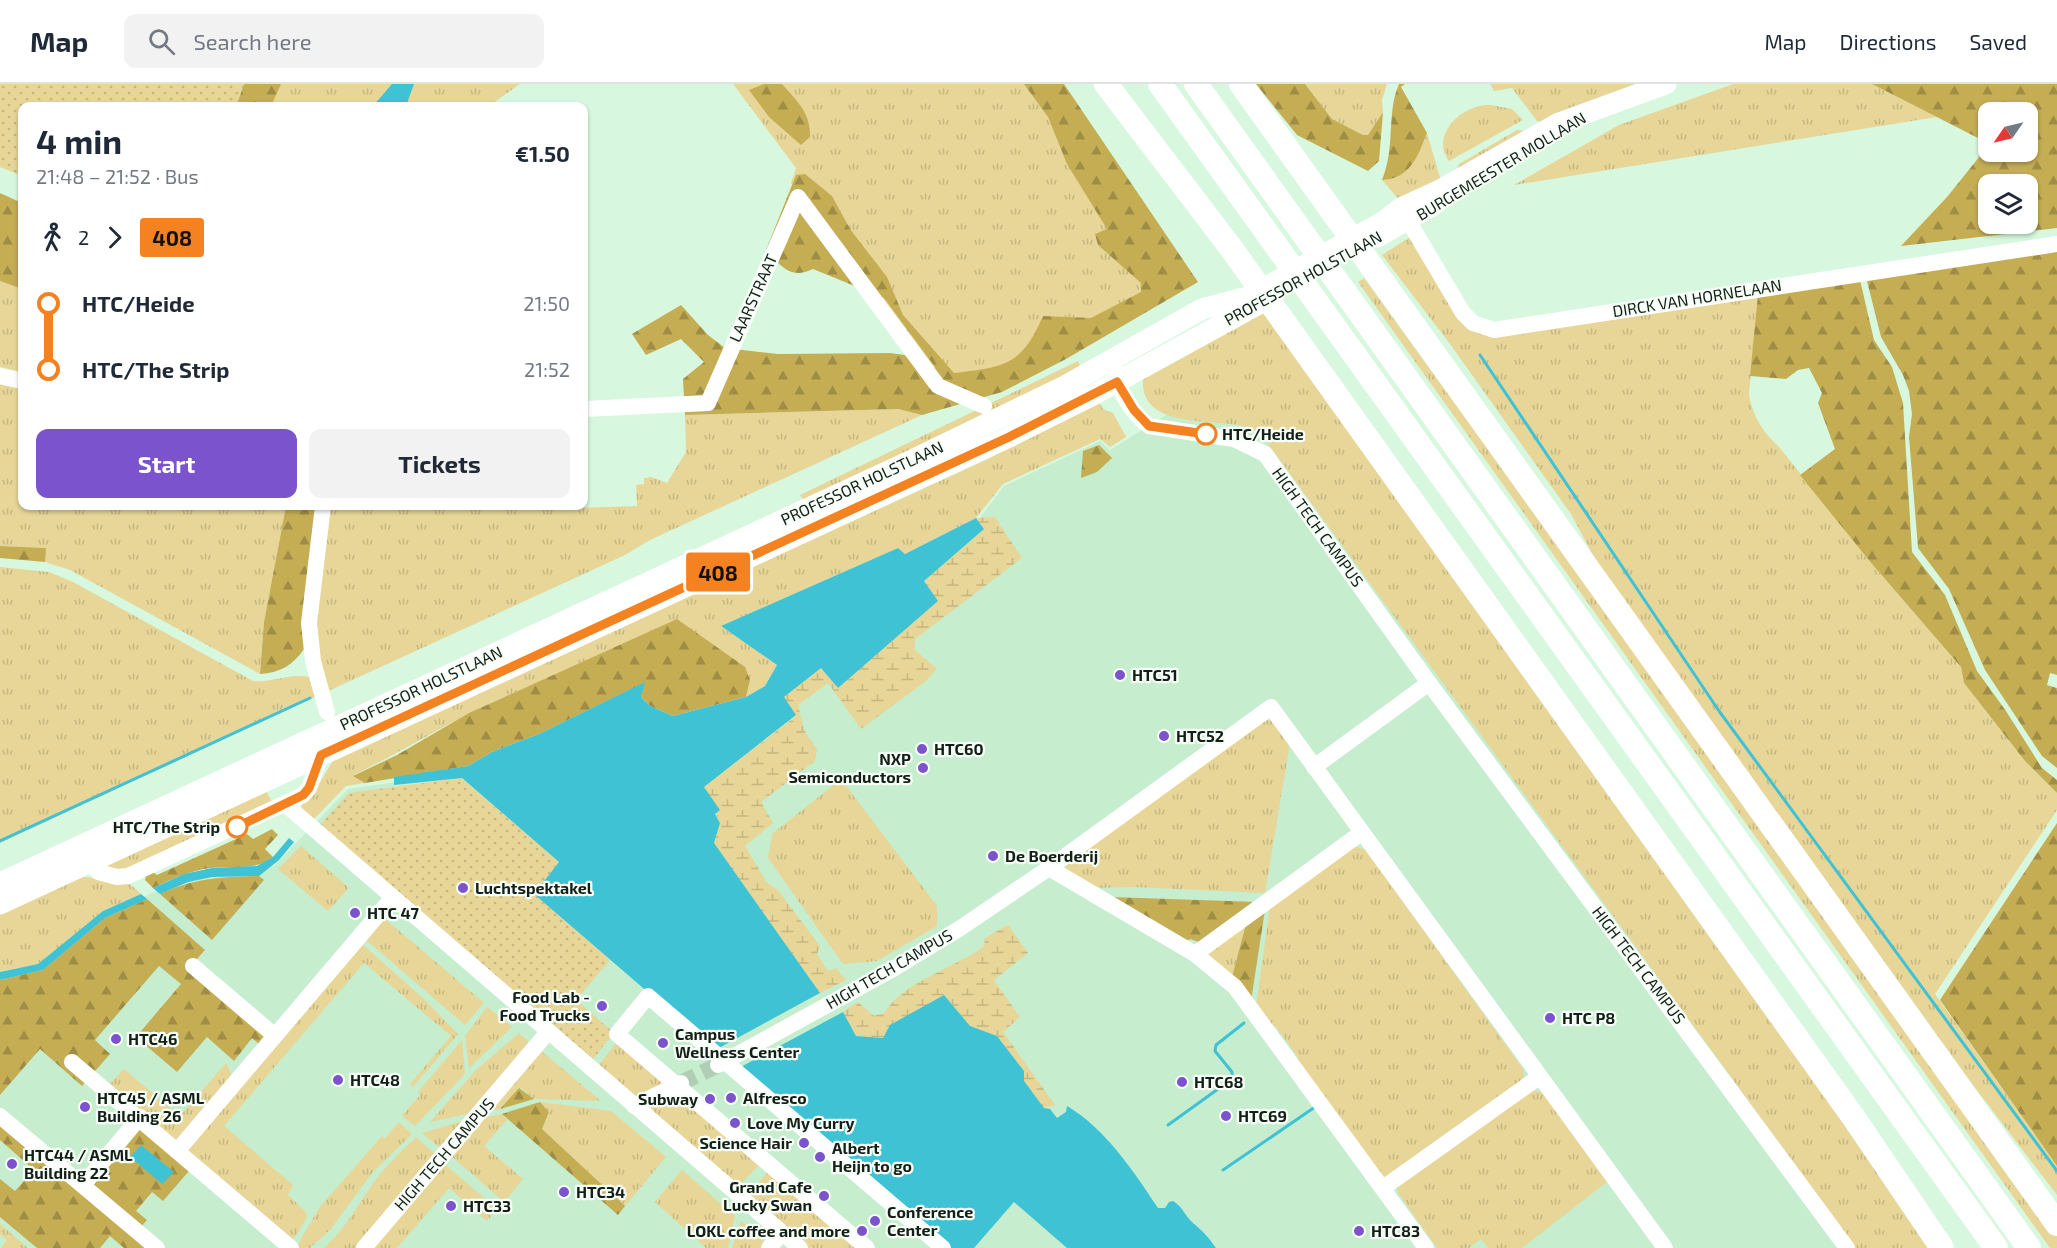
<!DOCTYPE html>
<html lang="en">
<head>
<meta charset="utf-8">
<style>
  :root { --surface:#fff; --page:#f2f2f3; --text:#1f2937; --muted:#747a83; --line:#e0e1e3; --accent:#7a53cd }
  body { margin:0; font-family:"Exo 2",sans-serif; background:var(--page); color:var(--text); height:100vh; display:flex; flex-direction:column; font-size:22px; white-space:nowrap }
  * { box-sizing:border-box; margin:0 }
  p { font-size:20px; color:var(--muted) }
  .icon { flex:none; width:33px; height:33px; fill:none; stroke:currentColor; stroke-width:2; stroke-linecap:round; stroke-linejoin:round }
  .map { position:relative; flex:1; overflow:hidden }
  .details { position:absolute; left:18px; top:18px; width:570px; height:408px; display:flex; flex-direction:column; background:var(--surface); border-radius:12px; box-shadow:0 2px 4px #0004 }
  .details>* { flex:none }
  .badge { padding:0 12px; border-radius:4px; font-size:21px; line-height:39px }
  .needle { width:39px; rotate:236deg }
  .buttons { position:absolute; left:1978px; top:18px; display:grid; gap:12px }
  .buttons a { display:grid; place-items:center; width:60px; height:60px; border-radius:12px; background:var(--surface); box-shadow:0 2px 4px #0004; font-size:30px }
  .map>.badge { position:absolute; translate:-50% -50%; box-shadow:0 0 0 3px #fff }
  .legs { display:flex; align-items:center; gap:9px; height:66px; padding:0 18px; font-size:20px }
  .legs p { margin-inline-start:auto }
  .summary { display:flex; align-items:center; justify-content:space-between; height:102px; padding:0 18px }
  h1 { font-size:33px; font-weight:700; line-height:45px }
  .primary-button { display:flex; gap:12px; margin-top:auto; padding:12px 18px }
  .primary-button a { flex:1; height:69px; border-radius:12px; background:var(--accent); color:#fff; font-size:24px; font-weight:700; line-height:69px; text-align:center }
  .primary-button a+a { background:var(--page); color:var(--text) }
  ul { padding:0 18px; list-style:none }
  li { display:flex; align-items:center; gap:21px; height:66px; font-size:22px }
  li i { display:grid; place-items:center; width:9px; height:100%; margin:0 8px; background:currentColor }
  li i::after { content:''; width:15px; height:15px; margin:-8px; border:4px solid; border-radius:50%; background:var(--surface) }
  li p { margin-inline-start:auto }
  li:first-child i { background:linear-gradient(#0000 50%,currentColor 0) }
  li:last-child i { background:linear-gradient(currentColor 50%,#0000 0) }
  header { display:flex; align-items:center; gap:36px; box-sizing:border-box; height:84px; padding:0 30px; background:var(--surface); border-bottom:2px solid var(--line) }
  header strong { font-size:28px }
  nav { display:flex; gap:33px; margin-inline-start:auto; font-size:21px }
  .search { width:420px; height:54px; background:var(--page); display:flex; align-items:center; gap:15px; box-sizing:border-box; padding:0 21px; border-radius:12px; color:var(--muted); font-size:22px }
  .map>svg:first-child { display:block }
</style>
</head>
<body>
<header>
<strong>Map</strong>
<div class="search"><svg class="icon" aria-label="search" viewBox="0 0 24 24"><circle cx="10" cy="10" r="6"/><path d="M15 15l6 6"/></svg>Search here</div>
<nav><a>Map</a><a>Directions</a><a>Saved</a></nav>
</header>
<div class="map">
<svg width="2057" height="1164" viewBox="0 0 2057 1164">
  <defs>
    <pattern id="grass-tufts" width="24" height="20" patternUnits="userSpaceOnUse" patternTransform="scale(1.5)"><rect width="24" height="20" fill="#e7d698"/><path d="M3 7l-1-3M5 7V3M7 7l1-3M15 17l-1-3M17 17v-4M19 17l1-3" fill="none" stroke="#c5b782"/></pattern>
    <pattern id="forest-firs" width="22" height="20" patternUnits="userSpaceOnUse" patternTransform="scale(1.5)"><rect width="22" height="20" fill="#c5ad54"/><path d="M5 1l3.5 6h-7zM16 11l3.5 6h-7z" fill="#9f8c45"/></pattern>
    <pattern id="wetland-marsh" width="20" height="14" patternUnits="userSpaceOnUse" patternTransform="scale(1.5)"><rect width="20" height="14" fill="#e7d698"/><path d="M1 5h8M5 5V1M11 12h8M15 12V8" fill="none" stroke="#c5b782"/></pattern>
    <pattern id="park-dots" width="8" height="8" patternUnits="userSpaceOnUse" patternTransform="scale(1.5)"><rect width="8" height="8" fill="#e7d698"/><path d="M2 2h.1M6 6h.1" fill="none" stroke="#c5b782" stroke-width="1.8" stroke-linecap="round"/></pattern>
  </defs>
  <rect width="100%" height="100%" fill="#d7f8de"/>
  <polygon fill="#c5edce" points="1255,276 1893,1164 0,1164 0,893 104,831 185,794 257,788 274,782 348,705 480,686 747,622 976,439 1004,402 1100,357 1110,366"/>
  <g fill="url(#grass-tufts)">
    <polygon points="245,0 520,0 489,22 239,22"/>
    <polygon points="733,0 1054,0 1186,194 1063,268 939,296 791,99 796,84"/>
    <polygon points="1305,0 1387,0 1382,16 1383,28 1368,51 1363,51 1332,35"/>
    <polygon points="1490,0 1636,0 1544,39 1537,37 1512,4 1494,7"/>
    <polygon points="1733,0 1872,0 1937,33 1514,101 1619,41"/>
    <path d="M1491,21L1512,25L1523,36L1449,77C1429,50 1464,19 1491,21Z"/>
    <polygon points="1517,46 1527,47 1455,89 1459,80"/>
    <path d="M1427,49L1441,97L1403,120L1382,96C1407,95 1419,70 1427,49Z"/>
    <path d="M1413,151L1471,242L1758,210L1749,311C1753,334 1764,349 1780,364L1872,480L1961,583L1964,599L2025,677L2057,709V726L1935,910L2057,1082V1111L1973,1001L1787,742L1729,668L1596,477L1571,430L1450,260L1382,171Z"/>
    <polygon points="1364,194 2057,1150 2057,1164 2050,1164 1358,198"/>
    <polygon points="0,197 22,205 22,288 0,283"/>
    <path d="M1261,221L1648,756L1929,1164H1856L1266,357C1261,351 1255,345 1247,343C1213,333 1138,347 1143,293Z"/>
    <polygon points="1078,277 1082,286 805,418 800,411"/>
    <polygon points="0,300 22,305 22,422 286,422 264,538 260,590 70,486 45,478 45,464 0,462"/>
    <path d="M1099,318L1103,325L1113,329L1126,353L1110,363L1100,355L1003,400L976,434L905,470L898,464L721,542L777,581L765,602L746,613L750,596L504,613C452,636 405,666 354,691L365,699L346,702L312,737L301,725L303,717L316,705L334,675L988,375Z"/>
    <polygon points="898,325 922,331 650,456 625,471 324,609 314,547 328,422 545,422 546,425 637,422 636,401 644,400 644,394 651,393 667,399 686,368 685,331"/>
    <path d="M0,483L49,488L73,498L253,597C272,599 290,589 309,593L315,613L0,759Z"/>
    <polygon points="1263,636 1274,637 1290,659 1265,809 1133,803 1089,804 1066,786 1066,779"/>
    <polygon points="841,695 937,822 937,842 877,877 843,880 768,774 772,750"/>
    <polygon points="265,705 273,720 131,786 115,786 104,782"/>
    <polygon points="301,762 349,804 328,827 278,785"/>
    <polygon points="1353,762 1366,766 1523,985 1524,992 1520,998 1386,1093 1382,1093 1294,976 1298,973 1275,942 1271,944 1256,922 1270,823"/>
    <polygon points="75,792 127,797 141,810 103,827 38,880 0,888 0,827"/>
    <polygon points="384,834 484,919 465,941 365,855"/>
    <polygon points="1246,840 1232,893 1209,875 1209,870"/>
    <polygon points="362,860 425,916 458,950 413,1003 410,1000 451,952 364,879 224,1042 293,1101 288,1111 305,1127 307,1133 296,1152 289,1157 185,1069"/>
    <polygon points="487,923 512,943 469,984 465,952"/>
    <polygon points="519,949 531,960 471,1029 430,1038 476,986"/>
    <polygon points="462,956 465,990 415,1042 402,1032 420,1011 418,1008"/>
    <polygon points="618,957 668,999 639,1013 633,1012 597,983"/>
    <polygon points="540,966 601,1017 534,1015 521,1004 500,1025 488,1027"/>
    <polygon points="226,979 232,992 177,1058 110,1000 124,985 180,1032"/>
    <polygon points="677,1006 761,1079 739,1102 652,1029 651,1022"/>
    <polygon points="1536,1007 1546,1009 1608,1097 1522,1164 1488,1164 1481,1155 1469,1164 1437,1164 1398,1109 1397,1102 1527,1008"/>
    <polygon points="540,1018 611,1027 666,1073 625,1122 542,1045 549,1028"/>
    <polygon points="502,1030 507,1036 484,1062 523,1095 504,1118 450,1071 483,1034"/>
    <polygon points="466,1036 440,1064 422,1049"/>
    <polygon points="399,1038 412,1050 372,1089 330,1146 310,1164 299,1164 297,1162 319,1124 382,1052 385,1054"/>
    <path d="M416,1053L436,1071L358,1164H324C344,1146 357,1123 372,1101C384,1083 401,1068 416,1053Z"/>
    <polygon points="442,1078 497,1125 487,1137 449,1104 397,1164 370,1164"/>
    <polygon points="682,1086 735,1132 728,1164 706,1164 655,1118"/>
    <polygon points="769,1086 860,1164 809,1164 751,1114 750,1110"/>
    <polygon points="741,1137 767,1160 764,1164 732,1164"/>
    <polygon points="0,1140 28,1164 1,1164 7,1156 0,1150"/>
  </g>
  <g fill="url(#forest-firs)" fill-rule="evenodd">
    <polygon points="244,0 281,0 271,22 236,22"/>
    <path d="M764,0H782C797,17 811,29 810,53L801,61L769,33L749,6Z"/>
    <path d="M1024,0H1064L1198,198L1066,275L1002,308L922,331L898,325L685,331L683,295L704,278L681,255L646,271L632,250L681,221L708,251L725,264L778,270L890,269L905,271L931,288L935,283L884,214L813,185C790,196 781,182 766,166L796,91L805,90L832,112L850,145L887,193L903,231L954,289C1005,283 1022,281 1043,232L1091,234L1141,208V199L1098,161L1095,150L1107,145L1067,80L1048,33Z"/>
    <polygon points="1256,0 1305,0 1332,35 1363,51 1368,51 1383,28 1379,77 1368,87 1297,51"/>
    <path d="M1399,0H1405L1401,3L1427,49C1418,72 1410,95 1382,96C1396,62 1386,30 1399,0Z"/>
    <path d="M1872,0H2057V144L1901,162L1947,113L1988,62L1978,54ZM1989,28H2028V68H1989ZM2028,100V140H1989V100Z"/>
    <polygon points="0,109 22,119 22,205 0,197"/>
    <polygon points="2057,166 2057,591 2050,589 2047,601 2057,604 2057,684 2042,672 1985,586 1949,505 1918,464 1909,353 1912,330 1909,307 1903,291 1881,253 1866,193"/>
    <polygon points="1860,196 1874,256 1892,283 1903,319 1912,468 1945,511 1977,587 2006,627 2042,684 2057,696 2057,709 2025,677 1964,599 1961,583 1872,480 1800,391 1835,365 1818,319 1822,309 1809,284 1798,286 1786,295 1750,292 1758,210"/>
    <polygon points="1099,361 1112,374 1097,388 1081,394 1083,367"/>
    <path d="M286,422H318L304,565C293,581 280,589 260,590L264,538Z"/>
    <polygon points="0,462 46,464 45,478 0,474"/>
    <polygon points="677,535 745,583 750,596 746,613 673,632 650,622 641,613 644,599 539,650 492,668 468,682 365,699 353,692 397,671 469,629"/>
    <polygon points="2057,739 2057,1082 1940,916"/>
    <path d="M272,745L278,751L265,765L273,773C255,788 232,781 210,784C189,787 172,795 153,804L145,796L146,792L153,788L157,791L247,750L253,755Z"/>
    <path d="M259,792L264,796L212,856L160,810C195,794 221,793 259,792Z"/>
    <polygon points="1111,813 1257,818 1202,859 1190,855 1182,860"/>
    <polygon points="147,815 205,866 189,884 267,953 261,962 252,954 234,977 207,953 177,988 136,953 181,900 159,882 95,956 110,970 82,1002 40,965 0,1011 0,896 43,886 105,834"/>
    <polygon points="1265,826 1251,917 1232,893 1246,840"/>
    <polygon points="519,1004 534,1015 500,1025"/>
    <polygon points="540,1018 549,1028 542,1045 625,1122 618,1131 502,1030"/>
    <polygon points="0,1039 148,1164 124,1164 110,1152 100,1164 37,1164 0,1133 0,1095 15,1107 34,1086 0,1056"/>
    <polygon points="138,1044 189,1087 163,1117 152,1108 136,1127 147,1136 141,1143 90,1100"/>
  </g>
  <g fill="url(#wetland-marsh)">
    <polygon points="995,433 1022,474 915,555 915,566 937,585 926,597 861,645 828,599 798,621 804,646 817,666 815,677 761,718 773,739 745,762 767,799 778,806 820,862 817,870 828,887 836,884 846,896 820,909 714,759 720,739 704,703 796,632 783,613 821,584 838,604 937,517 924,497 984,445 976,434"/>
    <path d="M1008,841L1028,869L994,896L1020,933L1003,948L1055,1021L1044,1024L1023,997L1024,987L997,952L970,943L944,911L883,954L856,952L843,928L858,918L874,932L884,929C906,896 954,885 984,862L985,854Z"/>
  </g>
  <g fill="url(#park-dots)">
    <polygon points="0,0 244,0 236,22 22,22 22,92 0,83"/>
    <polygon points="461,694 559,778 534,810 610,876 576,916 614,949 589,980 318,743 349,709"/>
  </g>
  <g fill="#40c2d5">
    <polygon points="392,0 414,0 406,22 373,22"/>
    <polygon points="976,434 984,445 924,497 938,517 838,604 821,584 784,613 796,631 704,703 720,726 715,730 720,739 714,759 820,909 715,966 534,810 559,778 462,694 394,701 394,693 468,682 492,668 539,650 645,598 641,613 650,622 673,632 746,613 765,602 777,581 721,542 898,464 905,470"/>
    <polygon points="289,754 294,758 279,776 259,792 212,793 188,798 160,810 153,804 184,790 212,784 257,782 273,773"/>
    <polygon points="141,810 147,815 105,834 43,886 0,896 0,888 38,880 103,827"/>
    <path d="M944,911L970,942L997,952L1024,987V997L1044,1024L1050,1025L1057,1034L1066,1028L1067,1022C1105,1044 1134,1088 1158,1124H1165L1169,1118L1173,1117C1183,1123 1185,1132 1193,1139C1203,1147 1209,1154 1216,1164H1067L1014,1118L974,1164H946L737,985L843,928L856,952L883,954L890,941Z"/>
    <polygon points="141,1061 174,1088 162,1100 130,1073"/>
  </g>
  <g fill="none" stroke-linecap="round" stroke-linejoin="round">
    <g stroke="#40c2d5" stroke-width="3">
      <polyline points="1480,271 1719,627 2057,1087"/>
      <polyline points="0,757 310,614"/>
      <polyline points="1168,1041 1232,995 1232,988 1215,967 1216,961 1244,939"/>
      <polyline points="1223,1086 1315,1023"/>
    </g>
    <polyline stroke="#b0cdb6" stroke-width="16" stroke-dasharray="16 8" stroke-linecap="butt" points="681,999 718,981"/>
    <g stroke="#fff" stroke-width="16">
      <polyline points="1402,126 1463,229 1473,239 1494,246 2057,160"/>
      <path d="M1115,286C1118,307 1132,329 1149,342L1234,355L1265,370L1429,599L1847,1164"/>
      <polyline points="0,292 22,297"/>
      <polyline points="584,325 708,319 798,113 938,302 984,322"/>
      <polyline points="323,422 309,539 313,577 327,628"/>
      <polyline points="1314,683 1429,599"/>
      <polyline points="285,720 800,1164"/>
      <polyline points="93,766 92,778 98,788 117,793 128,792 303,711 309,704 321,671 318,666"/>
      <polyline points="1049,784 1195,870 1235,903 1426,1164"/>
      <polyline points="1195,870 1361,749"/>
      <polyline points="193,882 275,952"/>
      <polyline points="72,978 291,1164"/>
      <polyline points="718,981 893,885 959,845 1049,784 1271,623 1665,1164"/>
      <polyline points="634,1022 681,999"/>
      <polyline points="0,1032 157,1164"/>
      <polyline points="178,1066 393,813"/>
      <polyline points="83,1101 140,1033"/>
      <polyline points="1383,1104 1539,993"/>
      <polyline points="364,1164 548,948"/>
      <polyline points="769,1164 782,1149"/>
      <polyline points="867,1164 617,950 648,912 943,1164"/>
    </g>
    <g stroke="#fff" stroke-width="21">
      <polyline points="1377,153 1435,120"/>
      <polyline points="0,799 910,377 1065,302 1202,225 1248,213 1383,138 1401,124 1442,105 1559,39 1666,0"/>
      <polyline points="0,820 1009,353 1091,312 1266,216"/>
    </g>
    <g stroke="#fff" stroke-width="24">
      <polyline points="1106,0 1231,164 1854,1034 1942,1164"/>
      <polyline points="1160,0 1996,1164"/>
      <polyline points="1196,0 2029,1164"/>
      <polyline points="1241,0 2057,1140"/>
    </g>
  </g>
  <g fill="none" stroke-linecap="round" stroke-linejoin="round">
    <defs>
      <polyline id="line-1" points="237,743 303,711 309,704 321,671 1009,353 1117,298 1134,326 1149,342 1206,350"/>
    </defs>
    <use href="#line-1" stroke="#fff" stroke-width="14"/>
    <use href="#line-1" stroke="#f58220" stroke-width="9"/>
  </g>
  <g fill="#fff" stroke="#f58220" stroke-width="3">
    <circle cx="1206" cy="350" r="10"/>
    <circle cx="237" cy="743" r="10"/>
  </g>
  <g fill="#7a53cd" stroke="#f7fef8" stroke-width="2">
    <circle cx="1120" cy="591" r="6"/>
    <circle cx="1164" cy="652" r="6"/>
    <circle cx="922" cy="665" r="6"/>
    <circle cx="923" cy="684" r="6"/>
    <circle cx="993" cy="772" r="6"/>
    <circle cx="463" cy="804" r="6"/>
    <circle cx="355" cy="829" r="6"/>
    <circle cx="602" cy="922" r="6"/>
    <circle cx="1550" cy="934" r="6"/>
    <circle cx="116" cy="955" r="6"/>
    <circle cx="663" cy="959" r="6"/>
    <circle cx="338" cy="996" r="6"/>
    <circle cx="1182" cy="998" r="6"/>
    <circle cx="731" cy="1014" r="6"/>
    <circle cx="710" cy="1015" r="6"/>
    <circle cx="85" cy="1023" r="6"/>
    <circle cx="1226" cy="1032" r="6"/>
    <circle cx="735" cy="1039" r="6"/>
    <circle cx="804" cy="1059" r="6"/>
    <circle cx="820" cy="1073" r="6"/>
    <circle cx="12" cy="1080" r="6"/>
    <circle cx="564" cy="1108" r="6"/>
    <circle cx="824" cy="1112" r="6"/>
    <circle cx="451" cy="1122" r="6"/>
    <circle cx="875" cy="1137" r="6"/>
    <circle cx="862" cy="1147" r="6"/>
    <circle cx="1359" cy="1147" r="6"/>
  </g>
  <g text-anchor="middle" stroke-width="4.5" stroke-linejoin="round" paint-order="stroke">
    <g font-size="16" fill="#142017" stroke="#f7fef8">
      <text transform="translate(1501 82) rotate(-31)" y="6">BURGEMEESTER MOLLAAN</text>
      <text transform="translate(1303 194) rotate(-29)" y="6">PROFESSOR HOLSTLAAN</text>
      <text transform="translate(753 214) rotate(-66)" y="6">LAARSTRAAT</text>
      <text transform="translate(1697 214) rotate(-9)" y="6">DIRCK VAN HORNELAAN</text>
      <text transform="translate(862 399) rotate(-25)" y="6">PROFESSOR HOLSTLAAN</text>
      <text transform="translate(1318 443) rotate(54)" y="6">HIGH TECH CAMPUS</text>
      <text transform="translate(421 604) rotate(-25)" y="6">PROFESSOR HOLSTLAAN</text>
      <text transform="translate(1639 881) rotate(53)" y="6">HIGH TECH CAMPUS</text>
      <text transform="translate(889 885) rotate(-30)" y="6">HIGH TECH CAMPUS</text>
      <text transform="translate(444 1070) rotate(-49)" y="6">HIGH TECH CAMPUS</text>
    </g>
    <g font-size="16" font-weight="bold" fill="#142017" stroke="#f7fef8" text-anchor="start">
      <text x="1222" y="356">HTC/Heide</text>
      <text x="220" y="749" text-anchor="end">HTC/The Strip</text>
    </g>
    <g font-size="16" font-weight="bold" fill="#142017" stroke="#f7fef8" text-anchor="start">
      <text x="1132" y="597">HTC51</text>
      <text x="1176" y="658">HTC52</text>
      <text x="934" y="671">HTC60</text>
      <text x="911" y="681" text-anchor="end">NXP<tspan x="911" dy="18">Semiconductors</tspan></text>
      <text x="1005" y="778">De Boerderij</text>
      <text x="475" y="810">Luchtspektakel</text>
      <text x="367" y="835">HTC 47</text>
      <text x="590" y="919" text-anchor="end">Food Lab -<tspan x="590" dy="18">Food Trucks</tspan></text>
      <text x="1562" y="940">HTC P8</text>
      <text x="675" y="956">Campus<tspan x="675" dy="18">Wellness Center</tspan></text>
      <text x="128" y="961">HTC46</text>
      <text x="350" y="1002">HTC48</text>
      <text x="1194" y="1004">HTC68</text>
      <text x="97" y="1020">HTC45 / ASML<tspan x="97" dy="18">Building 26</tspan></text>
      <text x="743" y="1020">Alfresco</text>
      <text x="698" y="1021" text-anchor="end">Subway</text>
      <text x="1238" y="1038">HTC69</text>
      <text x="747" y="1045">Love My Curry</text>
      <text x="792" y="1065" text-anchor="end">Science Hair</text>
      <text x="832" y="1070">Albert<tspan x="832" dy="18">Heijn to go</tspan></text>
      <text x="24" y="1077">HTC44 / ASML<tspan x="24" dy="18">Building 22</tspan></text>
      <text x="812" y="1109" text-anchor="end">Grand Cafe<tspan x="812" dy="18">Lucky Swan</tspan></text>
      <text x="576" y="1114">HTC34</text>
      <text x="463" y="1128">HTC33</text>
      <text x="887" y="1134">Conference<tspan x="887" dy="18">Center</tspan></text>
      <text x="850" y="1153" text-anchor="end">LOKL coffee and more</text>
      <text x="1371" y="1153">HTC83</text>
    </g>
  </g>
</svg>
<div class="buttons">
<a><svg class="needle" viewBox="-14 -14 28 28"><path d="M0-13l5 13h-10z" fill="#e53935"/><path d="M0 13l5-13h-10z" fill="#747a83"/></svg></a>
<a><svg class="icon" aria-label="layers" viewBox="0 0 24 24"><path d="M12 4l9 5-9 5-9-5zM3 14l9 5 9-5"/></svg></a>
</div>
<b class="badge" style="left:718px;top:488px;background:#f58220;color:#111">408</b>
<section class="details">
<div class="summary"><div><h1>4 min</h1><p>21:48 – 21:52 · Bus</p></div><b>€1.50</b></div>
<div class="legs"><svg class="icon" aria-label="walk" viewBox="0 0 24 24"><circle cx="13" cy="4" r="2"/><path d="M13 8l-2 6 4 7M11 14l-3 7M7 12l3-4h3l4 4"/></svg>2<svg class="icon" aria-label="forward" viewBox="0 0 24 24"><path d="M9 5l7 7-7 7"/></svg><b class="badge" style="background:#f58220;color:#111">408</b></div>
<ul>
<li><i style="color:#f58220"></i><b>HTC/Heide</b><p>21:50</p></li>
<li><i style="color:#f58220"></i><b>HTC/The Strip</b><p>21:52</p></li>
</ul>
<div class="primary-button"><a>Start</a><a>Tickets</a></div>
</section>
</div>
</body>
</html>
